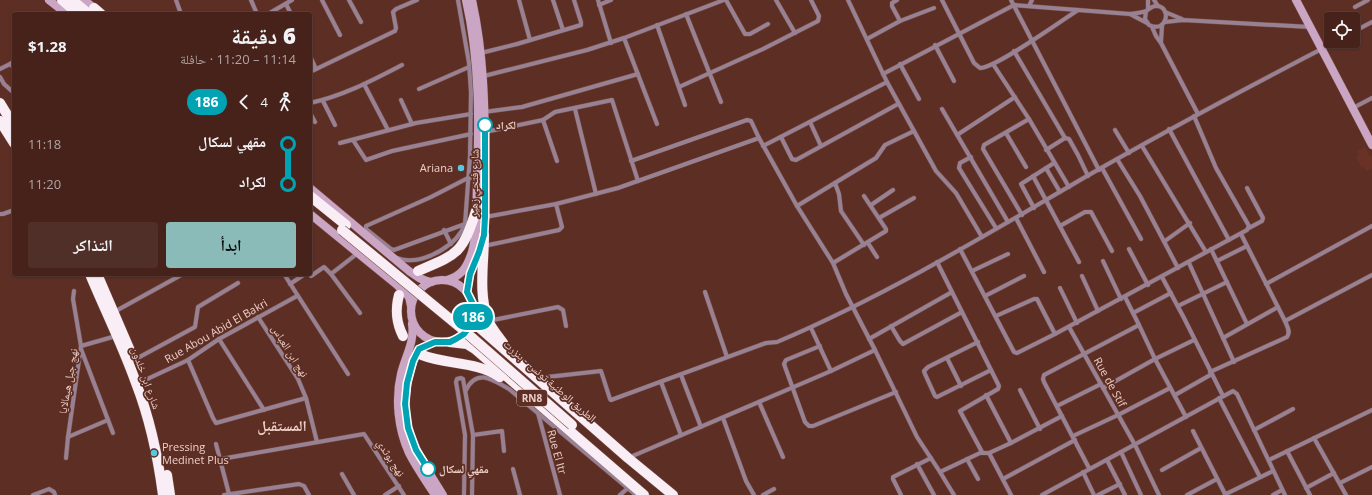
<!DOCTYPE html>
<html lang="ar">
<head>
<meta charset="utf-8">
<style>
  :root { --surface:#46221b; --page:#502f28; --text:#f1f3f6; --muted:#b0a4a3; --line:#5e3f3a; --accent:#8bbbb9 }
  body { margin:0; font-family:"Open Sans","Noto Naskh Arabic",sans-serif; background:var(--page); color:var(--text); direction:rtl; height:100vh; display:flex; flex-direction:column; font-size:15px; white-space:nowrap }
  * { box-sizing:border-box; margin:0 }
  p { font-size:13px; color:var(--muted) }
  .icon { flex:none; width:22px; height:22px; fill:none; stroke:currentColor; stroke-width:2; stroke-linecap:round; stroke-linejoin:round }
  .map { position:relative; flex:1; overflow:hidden; direction:ltr }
  .drawer { position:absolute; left:12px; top:12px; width:300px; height:264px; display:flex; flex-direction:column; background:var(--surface); border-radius:4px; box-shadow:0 1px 3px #0004,0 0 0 1px var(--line); direction:rtl }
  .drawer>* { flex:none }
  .badge { padding:0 8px; border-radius:13px; font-size:14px; line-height:26px }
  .tools { position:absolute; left:1324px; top:12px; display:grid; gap:8px }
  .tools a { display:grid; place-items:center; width:36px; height:36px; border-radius:4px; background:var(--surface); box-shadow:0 1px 3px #0004,0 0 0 1px var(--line); font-size:20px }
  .map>.badge { position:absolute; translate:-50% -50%; box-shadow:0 0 0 2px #fff }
  .legs { display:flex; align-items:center; gap:6px; height:44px; padding:0 16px; font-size:13px }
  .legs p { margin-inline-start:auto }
  .overview { display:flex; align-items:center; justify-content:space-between; height:68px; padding:0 16px }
  h1 { font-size:22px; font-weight:800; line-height:30px }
  .button { display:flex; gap:8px; margin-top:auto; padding:8px 16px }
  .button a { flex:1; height:46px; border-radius:4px; background:var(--accent); color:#111; font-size:16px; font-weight:800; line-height:46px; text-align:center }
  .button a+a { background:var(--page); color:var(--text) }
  ul { padding:0 16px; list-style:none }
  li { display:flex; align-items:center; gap:14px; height:40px; font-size:15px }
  li i { display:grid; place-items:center; width:6px; height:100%; margin:0 5px; background:currentColor }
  li i::after { content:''; width:10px; height:10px; margin:-5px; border:3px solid; border-radius:50%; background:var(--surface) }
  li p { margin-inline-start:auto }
  li:first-child i { background:linear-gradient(#0000 50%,currentColor 0) }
  li:last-child i { background:linear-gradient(currentColor 50%,#0000 0) }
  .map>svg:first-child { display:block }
</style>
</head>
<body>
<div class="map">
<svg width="1372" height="495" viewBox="0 0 1372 495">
  <rect width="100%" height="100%" fill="#5d2e24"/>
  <polygon fill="#6a3227" points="1365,147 1370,156 1372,156 1372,168 1366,171 1364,167 1362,168 1356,157 1359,155 1357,151"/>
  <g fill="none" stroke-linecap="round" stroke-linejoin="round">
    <defs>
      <g id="street">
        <polyline points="176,0 181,14"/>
        <polyline points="251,0 257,14"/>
        <polyline points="322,0 340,35"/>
        <polyline points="349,0 361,22"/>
        <polyline points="519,0 530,40"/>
        <polyline points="553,0 563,30"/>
        <polyline points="598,0 611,43"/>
        <polyline points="726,0 745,34 750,34 768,24"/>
        <polyline points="776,0 795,33"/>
        <polyline points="848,0 887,82 936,171 956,193 982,237"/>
        <polyline points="897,0 892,3 892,6 900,21"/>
        <path d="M942,0L974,63L980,68C996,68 1061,21 1078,10"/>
        <polyline points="1011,0 1099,170"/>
        <polyline points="1148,0 1148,8"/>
        <polyline points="1154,0 1158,6"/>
        <polyline points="286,4 291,14"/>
        <polyline points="599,5 611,0"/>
        <polyline points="1029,6 1032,0"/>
        <polyline points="1355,7 1368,0"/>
        <polyline points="1165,12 1182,19"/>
        <polyline points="268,14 292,0"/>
        <polyline points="686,14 721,102"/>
        <polyline points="1130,14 1147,23"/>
        <polyline points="1165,22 1183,20 1310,27"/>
        <polyline points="657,25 685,105"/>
        <polyline points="1152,27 1156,36 1161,43 1198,114"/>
        <polyline points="1353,32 1372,22"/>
        <polyline points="624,38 657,124"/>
        <polyline points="867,39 900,21 934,8"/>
        <polyline points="1161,42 1162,25"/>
        <polyline points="935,45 954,81"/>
        <polyline points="1014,51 1065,138 1069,139 1078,155 1088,176"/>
        <polyline points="481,53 517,44 581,25 581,22 574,0"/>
        <polyline points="310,56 316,69"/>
        <polyline points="14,61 10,64 14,68"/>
        <polyline points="900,64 919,99"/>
        <polyline points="993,64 1029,119 1069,187"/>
        <polyline points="0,69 10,64"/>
        <polyline points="310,72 395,31 396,28 393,12 396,9 417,0"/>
        <path d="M883,74L1014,5L1130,14C1135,13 1142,13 1146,11C1150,9 1152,5 1157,6C1172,7 1167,34 1149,25L1145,19L1146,11"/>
        <polyline points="484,76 587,50 624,38 724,0"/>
        <polyline points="0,77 4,84 14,93"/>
        <polyline points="364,84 388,130"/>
        <polyline points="679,87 763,49 818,21 819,16 811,0"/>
        <polyline points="419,89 469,67"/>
        <polyline points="401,100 412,124"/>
        <polyline points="323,101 335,125"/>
        <path d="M310,103C343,96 373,80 402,65"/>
        <polyline points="1353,108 1372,98"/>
        <polyline points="575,109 596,194"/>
        <polyline points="942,109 1008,222"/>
        <polyline points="484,112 522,107 638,74"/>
        <polyline points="310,113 315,122"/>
        <polyline points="543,120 557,161"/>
        <polyline points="810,122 821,146"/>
        <polyline points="1169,129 1229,240"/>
        <polyline points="1115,130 1129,153"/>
        <polyline points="485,132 543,120 555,112 612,100 638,181"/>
        <polyline points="1006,133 1026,167"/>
        <polyline points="957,135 1015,97"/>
        <polyline points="781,137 792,159 796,160 898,104"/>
        <polyline points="353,140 366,160 392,151 471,134"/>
        <polyline points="340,143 416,123 471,114"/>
        <polyline points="763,146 887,82"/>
        <polyline points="1142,146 1206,252"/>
        <polyline points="1046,150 1065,138"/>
        <polyline points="971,157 960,163 959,168 996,228"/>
        <polyline points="1117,159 1140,196 1178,268"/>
        <polyline points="631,161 747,120 751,121 759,138"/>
        <polyline points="1046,168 1060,192"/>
        <polyline points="1102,168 1141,239"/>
        <polyline points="1033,176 1079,262"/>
        <polyline points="835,183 839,194 841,211 864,245"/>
        <polyline points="1247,188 1263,218 1262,221 1249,228"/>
        <polyline points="871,205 893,190"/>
        <polyline points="797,206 876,158 885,145 914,131"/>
        <polyline points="1034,208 1021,184 1054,163"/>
        <polyline points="0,214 3,214 14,210"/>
        <polyline points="1022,215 983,149 984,145 1029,119"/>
        <polyline points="485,217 556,204 618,188 759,138 797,206 833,263 846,294 875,350 917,437 940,472 954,495"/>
        <polyline points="879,218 914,198"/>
        <polyline points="1016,218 1044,272"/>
        <polyline points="465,224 394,250 391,249 366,229 366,226 431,197 468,178 477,177"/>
        <polyline points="1060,226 1085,212 1091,212 1112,251"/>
        <polyline points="444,230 451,244"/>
        <polyline points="1165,241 1190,223"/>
        <polyline points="868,243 877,257"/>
        <polyline points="484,246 559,230 562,227 556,204"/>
        <polyline points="960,249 1014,352 1017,353 1055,334 1247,230 1249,226 1216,168 1194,116"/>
        <polyline points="1129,249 1148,285"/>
        <polyline points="1211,249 1247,324"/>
        <polyline points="358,253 331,274 360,313"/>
        <path d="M397,258C400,259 403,260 406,260C428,262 458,244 465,224L470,156L471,92L469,63L458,0"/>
        <polyline points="1103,261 1121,299"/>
        <polyline points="1217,261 1247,246"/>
        <polyline points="937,262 999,386 998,389 960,411 982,452"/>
        <polyline points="833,263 886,231 886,229 864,196"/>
        <polyline points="1189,263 1234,362"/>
        <polyline points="972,271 1008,254"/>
        <polyline points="284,274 348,374"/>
        <polyline points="308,274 311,276 324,267 331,274"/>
        <polyline points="1082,276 1098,311"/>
        <polyline points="1162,277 1184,318 1223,396"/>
        <polyline points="290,284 305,274"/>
        <polyline points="1266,284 1372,226"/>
        <polyline points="1060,288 1077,323"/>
        <polyline points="74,291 73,299 81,346"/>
        <polyline points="705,292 727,357"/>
        <polyline points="985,296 1024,276"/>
        <polyline points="1125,297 1139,325"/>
        <polyline points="1178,306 1227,282"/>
        <polyline points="114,312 183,274"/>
        <polyline points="1133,313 1171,293"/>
        <polyline points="996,316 1034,299 1037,299 1055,334"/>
        <polyline points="258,317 298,379 306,398 317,442"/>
        <polyline points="488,321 558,307 563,310 566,326"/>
        <polyline points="1285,321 1372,275"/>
        <polyline points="891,326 900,341 903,344 962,312"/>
        <polyline points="1069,327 1135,445 1159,495"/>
        <polyline points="811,328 831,371"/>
        <polyline points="1223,338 1278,307"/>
        <polyline points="219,339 264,410"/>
        <polyline points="869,339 952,292"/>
        <polyline points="978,342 928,367 924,371 925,374 935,396 937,397 991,370"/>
        <polyline points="820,346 786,360 784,364 805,422 809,426 813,426 896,392"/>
        <polyline points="81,349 113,433"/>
        <polyline points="947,358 961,386"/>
        <polyline points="134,360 195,327 198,307 238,283"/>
        <polyline points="188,360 213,418 216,423 306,398"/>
        <path d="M1210,372L1287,337C1291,332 1287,326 1285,321L1241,234"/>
        <polyline points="681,375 701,427"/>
        <path d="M538,378L601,371L610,399L611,400L766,343L777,342C885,296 986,235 1087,176C1169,129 1252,85 1337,41"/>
        <polyline points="143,381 188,360 219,339 297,296"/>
        <polyline points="661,382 681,435"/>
        <polyline points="1103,388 1155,359 1194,340"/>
        <path d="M466,390C477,368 493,380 509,389L636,495"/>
        <polyline points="1020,390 1040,429"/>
        <polyline points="986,395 1011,443"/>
        <polyline points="1175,395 1212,374"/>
        <polyline points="1219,398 1260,477"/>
        <polyline points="759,402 783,457"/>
        <polyline points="1057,406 1101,384"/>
        <polyline points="538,413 560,495"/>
        <polyline points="723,418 746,481 754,495"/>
        <polyline points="1254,430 1293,409"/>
        <polyline points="1193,431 1225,494 1228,493 1273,471"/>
        <polyline points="473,435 502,431 504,451"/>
        <polyline points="1073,436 1118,415 1170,388"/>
        <polyline points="68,437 108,420"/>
        <polyline points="1314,438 1346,495"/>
        <polyline points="216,444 229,494"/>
        <polyline points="1287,451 1310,495"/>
        <polyline points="1121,452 1141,495"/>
        <polyline points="989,453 1011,495"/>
        <polyline points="66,458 68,437 81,346 116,336"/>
        <polyline points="628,458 831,371 875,350"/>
        <polyline points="221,459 364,434 404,495"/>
        <polyline points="967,459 978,479"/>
        <polyline points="1107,460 1125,495"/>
        <polyline points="1269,460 1372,410"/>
        <polyline points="917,464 934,495"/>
        <polyline points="1089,468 1044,382 1043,379 1044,375 1139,325 1155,359 1186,417"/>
        <polyline points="513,469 520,495"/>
        <polyline points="1162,470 1201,448"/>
        <polyline points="940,472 980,453 989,453 1011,443 1062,416"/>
        <polyline points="1083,472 1094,495"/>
        <polyline points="342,474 354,495"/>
        <polyline points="1003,479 1075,440"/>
        <polyline points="1340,483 1372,467"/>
        <polyline points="1306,488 1334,473"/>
        <polyline points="33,495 49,489 54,492 55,495"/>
        <polyline points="224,495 299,484 304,486 309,495"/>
        <polyline points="385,495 399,486"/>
        <polyline points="464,495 465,435 456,382 457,379 461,378 463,379 473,435 472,495"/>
        <polyline points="620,495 628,488"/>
        <polyline points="763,495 774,489"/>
        <polyline points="901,495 893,479 893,477 931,458"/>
        <polyline points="1042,495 1233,391 1237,394 1285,495"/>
        <polyline points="1098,495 1120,484"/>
        <polyline points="1187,495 1217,479"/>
        <polyline points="1273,495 1282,490"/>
      </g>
      <g id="secondary">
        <polyline points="49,0 67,14"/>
        <polyline points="84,0 98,11"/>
        <polyline points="1296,0 1372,145"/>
        <path d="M310,188L409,271C416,276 422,281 431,282"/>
        <polyline points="310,214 397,285 409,297 411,306"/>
        <circle cx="442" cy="311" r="31"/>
        <path d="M447,280C462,276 467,267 472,252C478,231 476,207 477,185C479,123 480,61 466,0"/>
        <path d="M467,292C468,286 468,280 470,274C474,261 482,248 484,234C486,211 485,187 485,164C485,108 484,54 472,0"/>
        <path d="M412,324C415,342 405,357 401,374C395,399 398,429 409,453C416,467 426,481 435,495"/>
        <path d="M435,342C416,349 415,354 410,373C396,424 417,453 443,495"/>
      </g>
      <g id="highway">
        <polyline points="62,0 77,13"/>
        <polyline points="72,0 89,14"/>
        <polyline points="94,8 101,14"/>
        <polyline points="0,103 14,126"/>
        <polyline points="0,121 14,143"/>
        <polyline points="310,196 346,225"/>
        <path d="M484,235C484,263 478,293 488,320C491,328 498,336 503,343"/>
        <path d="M418,271C458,254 462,254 476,211"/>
        <path d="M90,274C105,310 123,346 136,383C150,419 158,457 163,495"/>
        <polyline points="97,274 131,353"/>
        <path d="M399,295C395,310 396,322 403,336"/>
        <polyline points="473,318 481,329 628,458 673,495"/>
        <polyline points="450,342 467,344 475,349 644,495"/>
        <path d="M422,355C447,365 476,361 500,377"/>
        <polyline points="167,475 170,495"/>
      </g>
    </defs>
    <use href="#street" stroke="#774b41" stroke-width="5"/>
    <use href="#secondary" stroke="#774b41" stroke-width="9"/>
    <use href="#highway" stroke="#774b41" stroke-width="11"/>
    <use href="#street" stroke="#988193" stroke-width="4"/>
    <use href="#secondary" stroke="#cba6c4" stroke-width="8"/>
    <use href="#highway" stroke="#f9edf6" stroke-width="10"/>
    <defs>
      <polyline id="highway-bridge" points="342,230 461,328 572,425"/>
    </defs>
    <use href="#highway-bridge" stroke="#774b41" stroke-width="11" stroke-linecap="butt"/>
    <use href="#highway-bridge" stroke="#f9edf6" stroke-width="10"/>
  </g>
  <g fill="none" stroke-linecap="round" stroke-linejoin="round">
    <defs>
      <polyline id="line-1" points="428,469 416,450 408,428 405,404 407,383 413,361 419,349 435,342 450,342 456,339 464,334 470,326 473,318 473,304 467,292 470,274 479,252 484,235 485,217 485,125"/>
    </defs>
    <use href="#line-1" stroke="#fff" stroke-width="9"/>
    <use href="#line-1" stroke="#00a3b4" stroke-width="6"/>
  </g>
  <g fill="#fff" stroke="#00a3b4" stroke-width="2">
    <circle cx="485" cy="125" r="7"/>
    <circle cx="428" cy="469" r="7"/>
  </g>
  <g fill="#56c9e0" stroke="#5d2e24" stroke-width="1.5">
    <circle cx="461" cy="168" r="4"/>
    <circle cx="154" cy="453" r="4"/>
  </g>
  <g text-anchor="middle" stroke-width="3.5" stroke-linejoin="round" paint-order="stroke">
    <rect fill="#5d2e24" stroke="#c29e96" stroke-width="1" x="517" y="390" width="30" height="16" rx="3"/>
    <g font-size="10" font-weight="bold" fill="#edcec7">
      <text x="532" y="402">RN8</text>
    </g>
    <g font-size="11" font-weight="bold" fill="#edcec7" stroke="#5d2e24" text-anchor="start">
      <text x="496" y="129">لكراد</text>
      <text x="439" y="473">مقهي لسكال</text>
    </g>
    <g font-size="11" fill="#edcec7" stroke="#5d2e24" text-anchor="end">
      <text x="453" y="172">Ariana</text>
      <text x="162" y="451" text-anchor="start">Pressing<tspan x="162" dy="13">Medinet Plus</tspan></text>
    </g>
    <g font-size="11" fill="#edcec7" stroke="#5d2e24">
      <text transform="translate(474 183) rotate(-89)" y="4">شارع فتحي زهير</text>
      <text transform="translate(216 331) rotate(-30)" y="4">Rue Abou Abid El Bakri</text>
      <text transform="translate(290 351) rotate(58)" y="4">نهج ابن العباس</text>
      <text transform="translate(146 378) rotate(70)" y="4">شارع ابن خلدون</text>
      <text transform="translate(68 381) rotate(-80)" y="4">نهج جبل هيمالايا</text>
      <text transform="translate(550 381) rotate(41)" y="4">الطريق الوطنية تونس - بنزرت</text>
      <text transform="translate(1110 382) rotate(61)" y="4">Rue de Stif</text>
      <text transform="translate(557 452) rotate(75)" y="4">Rue El Itr</text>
      <text transform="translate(391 458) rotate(57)" y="4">نهج بوثدي</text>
    </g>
    <g font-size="15" font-weight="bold" fill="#edcec7" stroke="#5d2e24">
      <text x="282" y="431">المستقبل</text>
    </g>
  </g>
</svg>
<div class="tools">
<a><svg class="icon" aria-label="locate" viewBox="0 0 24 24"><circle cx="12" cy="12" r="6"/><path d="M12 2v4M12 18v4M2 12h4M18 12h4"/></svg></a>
</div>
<b class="badge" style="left:473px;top:317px;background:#00a3b4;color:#fff">186</b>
<section class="drawer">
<div class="overview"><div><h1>6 دقيقة</h1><p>11:14 – 11:20 · حافلة</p></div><b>$1.28</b></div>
<div class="legs"><svg class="icon" aria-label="walk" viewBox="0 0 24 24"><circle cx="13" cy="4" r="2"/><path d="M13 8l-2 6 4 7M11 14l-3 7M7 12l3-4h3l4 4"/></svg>4<svg class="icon" aria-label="back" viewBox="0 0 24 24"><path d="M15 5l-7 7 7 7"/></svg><b class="badge" style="background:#00a3b4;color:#fff">186</b></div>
<ul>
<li><i style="color:#00a3b4"></i><b>مقهي لسكال</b><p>11:18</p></li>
<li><i style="color:#00a3b4"></i><b>لكراد</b><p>11:20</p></li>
</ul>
<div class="button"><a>ابدأ</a><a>التذاكر</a></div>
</section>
</div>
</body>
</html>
